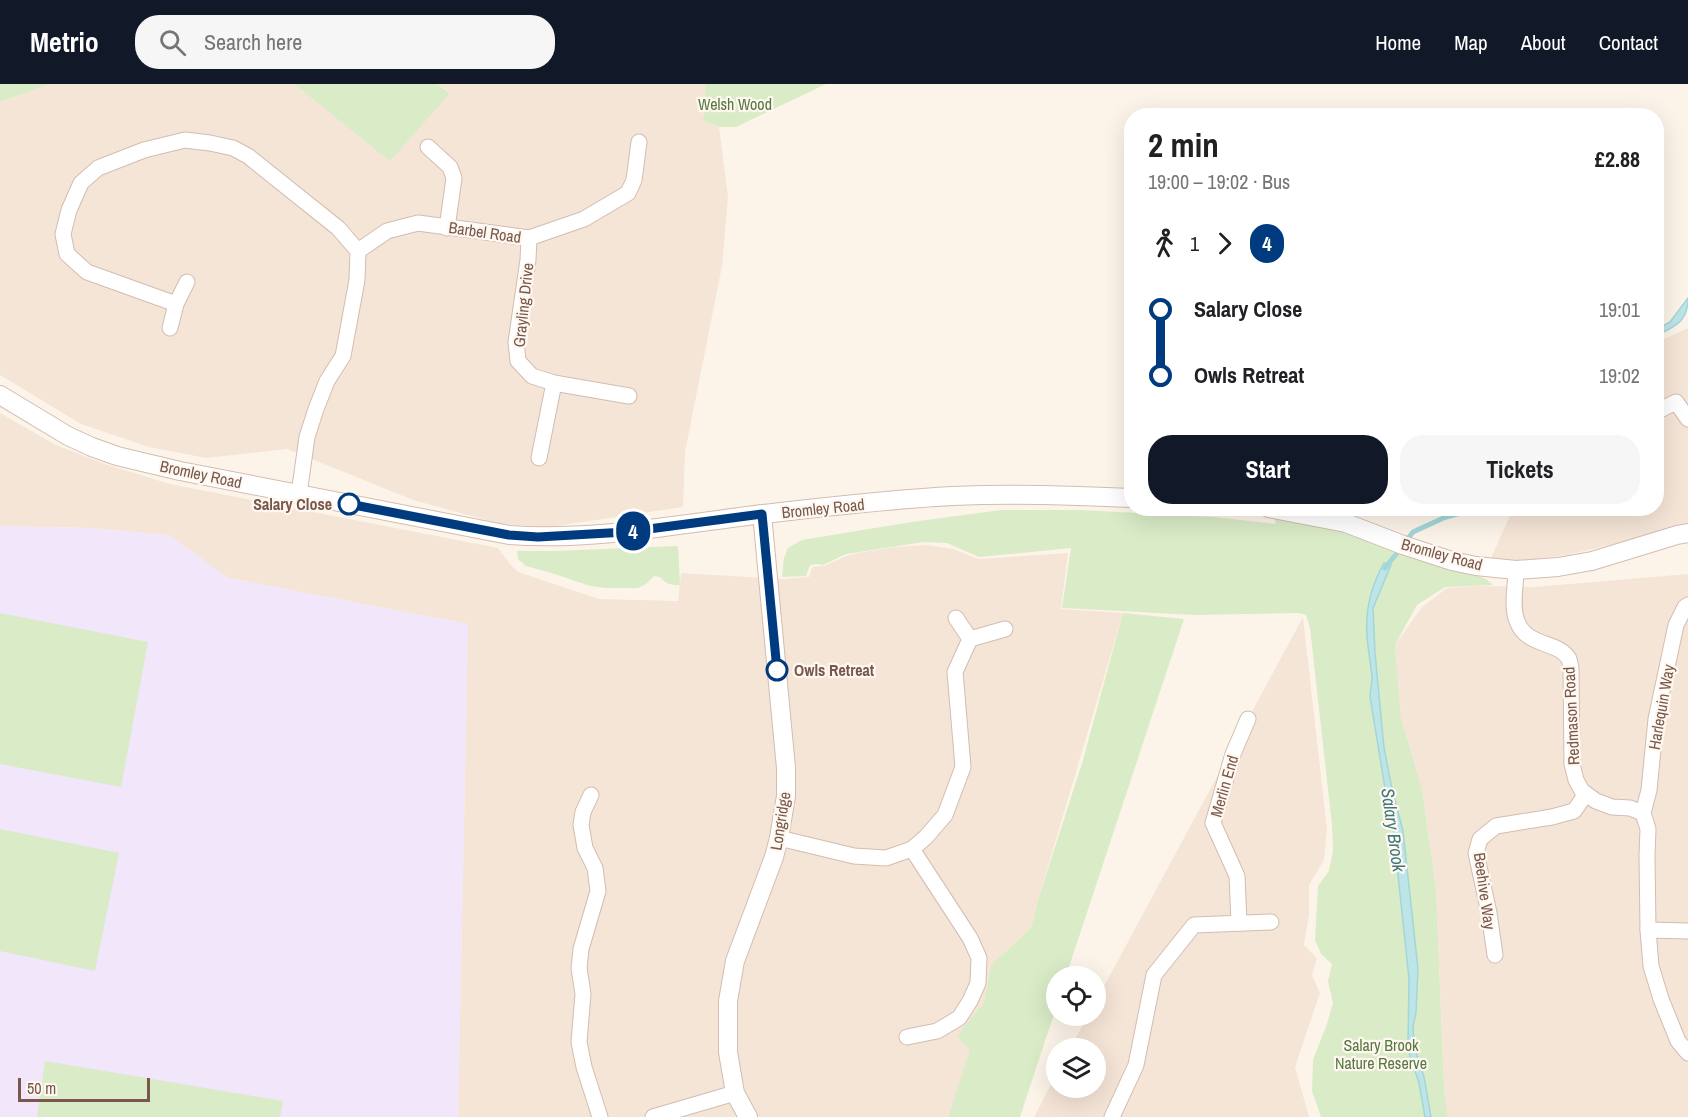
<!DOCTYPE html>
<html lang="en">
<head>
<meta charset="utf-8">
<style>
  :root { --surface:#fff; --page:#f6f6f6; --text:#202124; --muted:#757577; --accent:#111827 }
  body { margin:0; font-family:"Archivo Narrow",sans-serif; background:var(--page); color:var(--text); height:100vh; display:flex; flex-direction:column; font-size:22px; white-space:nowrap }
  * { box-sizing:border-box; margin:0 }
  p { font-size:20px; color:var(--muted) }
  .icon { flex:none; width:33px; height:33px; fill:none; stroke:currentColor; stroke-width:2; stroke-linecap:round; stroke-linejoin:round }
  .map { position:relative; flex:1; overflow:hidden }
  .details { position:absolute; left:1124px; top:24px; width:540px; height:408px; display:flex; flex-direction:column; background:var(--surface); border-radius:24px; box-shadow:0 6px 24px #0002 }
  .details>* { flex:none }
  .badge { padding:0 12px; border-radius:20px; font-size:21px; line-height:39px }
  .buttons { position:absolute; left:1046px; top:882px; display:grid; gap:12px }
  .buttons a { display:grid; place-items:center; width:60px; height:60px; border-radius:50%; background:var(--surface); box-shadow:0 6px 24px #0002; font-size:30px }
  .scale { position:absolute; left:18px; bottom:15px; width:132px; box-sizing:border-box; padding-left:6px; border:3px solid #78584c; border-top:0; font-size:16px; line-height:21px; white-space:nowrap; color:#78584c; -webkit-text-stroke:4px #fff8f0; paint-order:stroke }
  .map>.badge { position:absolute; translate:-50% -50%; box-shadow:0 0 0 3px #fff }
  .legs { display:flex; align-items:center; gap:9px; height:66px; padding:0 24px; font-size:20px }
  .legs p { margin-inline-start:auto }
  .head { display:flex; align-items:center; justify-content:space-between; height:102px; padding:0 24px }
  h1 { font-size:33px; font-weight:700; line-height:45px }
  .primary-button { display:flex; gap:12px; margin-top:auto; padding:12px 24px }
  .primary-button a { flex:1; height:69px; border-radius:24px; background:var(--accent); color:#fff; font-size:24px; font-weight:700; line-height:69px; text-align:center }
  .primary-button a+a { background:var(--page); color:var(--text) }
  ul { padding:0 24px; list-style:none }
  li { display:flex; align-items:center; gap:21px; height:66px; font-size:22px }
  li i { display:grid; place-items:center; width:9px; height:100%; margin:0 8px; background:currentColor }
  li i::after { content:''; width:15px; height:15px; margin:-8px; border:4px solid; border-radius:50%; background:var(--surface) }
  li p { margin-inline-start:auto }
  li:first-child i { background:linear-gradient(#0000 50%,currentColor 0) }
  li:last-child i { background:linear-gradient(currentColor 50%,#0000 0) }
  header { display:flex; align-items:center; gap:36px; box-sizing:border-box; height:84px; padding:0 30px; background:var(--accent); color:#fff }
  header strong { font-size:28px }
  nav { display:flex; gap:33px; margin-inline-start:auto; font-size:21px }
  .search { width:420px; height:54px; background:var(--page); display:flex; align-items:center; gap:15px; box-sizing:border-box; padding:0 21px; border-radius:24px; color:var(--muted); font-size:22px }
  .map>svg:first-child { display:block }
</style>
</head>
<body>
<header>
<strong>Metrio</strong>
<div class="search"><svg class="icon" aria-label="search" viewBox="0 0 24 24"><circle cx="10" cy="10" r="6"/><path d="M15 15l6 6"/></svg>Search here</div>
<nav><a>Home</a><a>Map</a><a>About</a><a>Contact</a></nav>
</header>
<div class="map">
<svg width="1688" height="1033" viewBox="0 0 1688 1033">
  <rect width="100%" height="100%" fill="#fdf4e9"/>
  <g fill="#f5e5d7">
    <polygon points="50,0 294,0 390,76 450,8 437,0 706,0 703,36 719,43 728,113 722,182 685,368 683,423 549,443 501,440 413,416 287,365 206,374 149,363 81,340 0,291 0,18"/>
    <polygon points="1688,244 1688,443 1567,471 1520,477 1491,474 1513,425 1656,424 1656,259"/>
    <polygon points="0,329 56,361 108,381 170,400 498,464 509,479 518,488 599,515 678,517 681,489 782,495 809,493 812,483 824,482 844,473 857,469 895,463 927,461 953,465 979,475 1068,469 1061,525 1123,529 1039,813 1031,844 991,881 984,918 957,952 971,966 948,1033 458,1033 468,540 228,494 169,451 89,444 0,442"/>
    <polygon points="1688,490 1688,1033 1448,1033 1444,1004 1436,805 1422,705 1401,634 1395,561 1421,524 1447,504 1474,502 1534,503"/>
    <polygon points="1303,533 1327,746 1324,776 1309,801 1309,831 1304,861 1317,874 1312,891 1320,909 1295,983 1309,1033 1034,1033 1056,991 1056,1004 1095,1004 1095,964 1070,964 1088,932 1095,932 1095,919"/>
  </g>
  <polygon fill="#f1e6fa" points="0,442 89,444 169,451 228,494 468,540 458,1033 0,1033"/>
  <g fill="#d9ebc7">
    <polygon points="0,0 50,0 0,18"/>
    <polygon points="294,0 437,0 450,9 390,77"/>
    <polygon points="706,0 826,0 736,43 719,43 703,36"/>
    <polygon points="1272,425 1345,443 1486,495 1493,501 1445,503 1417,521 1395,561 1401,634 1422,705 1436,805 1444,1004 1448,1033 1321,1033 1312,1007 1313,976 1327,940 1333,919 1328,897 1332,880 1321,870 1315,856 1318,802 1329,787 1333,767 1332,741 1310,544 1306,531 1299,529 1195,531 1062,524 1071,464 979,473 947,459 924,458 846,470 823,481 817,480 810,481 806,492 782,493 784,474 788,464 802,456 912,438 1001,426 1080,426 1213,433 1276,440"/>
    <path d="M678,462L680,501C670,501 666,500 660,493L654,492L646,500L638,504H606L590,502L555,490L526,482L518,475L517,467H554Z"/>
    <polygon points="0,529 148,558 121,703 0,680"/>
    <polygon points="1123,529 1184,535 1066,892 1056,892 1056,924 1020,1033 948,1033 970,966 957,952 984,918 991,881 1031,844 1039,813 1083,676"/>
    <polygon points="0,745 119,769 95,887 0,867"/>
    <polygon points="45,977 283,1017 280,1033 37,1033"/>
  </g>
  <g fill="#bde5e7" stroke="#a3d6d9" stroke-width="1.5">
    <path d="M1688,214C1688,238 1675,242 1656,252V246L1670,238Z"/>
    <polygon points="1463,425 1483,425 1445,435 1445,430"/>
    <path d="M1384,479L1391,481L1373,524L1375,569L1384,664L1392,705L1403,747L1418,885L1416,929L1413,942L1414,962L1424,993L1431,1033H1425L1419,999L1410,972L1408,961L1409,895L1392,734L1388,722L1370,613C1370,607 1372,601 1372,594C1371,580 1368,566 1367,552C1365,526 1371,502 1384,479Z"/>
  </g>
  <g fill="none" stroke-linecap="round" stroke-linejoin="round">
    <g stroke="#a3d6d9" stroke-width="5">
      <polyline points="1406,457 1413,448 1450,431"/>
      <polyline points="1385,484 1401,464"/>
    </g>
    <defs>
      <g id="minor">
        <polyline points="428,63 450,83 454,94 447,144"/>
        <polyline points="529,154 528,176 516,258 518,277 532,292 554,299 629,312"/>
        <polyline points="358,167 387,147 418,139 529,154 584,135 628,109 634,96 639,58"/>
        <polyline points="187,198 176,220 87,188 67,170 63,150 69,126 81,99 98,84 144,66 185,56 210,59 233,64 248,72 338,144 358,167 357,196 343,272 327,297 316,325 307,353 299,410"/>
        <polyline points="170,244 176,220"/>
        <polyline points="1656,328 1676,318 1688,335"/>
        <polyline points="539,374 554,299"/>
        <path d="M1516,486C1516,501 1511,522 1517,537C1526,563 1559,557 1569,575C1570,577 1570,581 1571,584L1572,680L1576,696L1582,707L1596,717L1612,723L1630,724L1643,729L1648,745L1647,771L1648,846L1651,882L1661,915L1678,957L1688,969"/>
        <polyline points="956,534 970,555"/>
        <polyline points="591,711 583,728 581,741 585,764 595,784 598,807 581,865 579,884 583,910 579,958 584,983 600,1033"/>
        <polyline points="1643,729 1649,706 1656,635 1676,541 1685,523 1688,521"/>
        <polyline points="779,754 854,772 886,774 912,765 926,753 945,731 963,683 955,588 970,555 1005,545"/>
        <polyline points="1239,839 1237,792 1213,739 1233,670 1248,635"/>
        <polyline points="1648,846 1688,847"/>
        <polyline points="1495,871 1489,829 1476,769 1480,755 1496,742 1552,733 1574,727 1586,710"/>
        <polyline points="907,953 937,947 959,934 970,917 978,899 979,874 970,854 912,765"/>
        <polyline points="653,1033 735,1009"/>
        <polyline points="1112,1033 1136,981 1154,891 1194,841 1271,838"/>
      </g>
      <g id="tertiary">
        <path d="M0,311L68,352L92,363L117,372L180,387L509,451C594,457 679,440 763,430C826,423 890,415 953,412C1013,409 1072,411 1131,414"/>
        <polyline points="1268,424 1346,439 1403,461 1452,477 1476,482 1516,486 1558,483 1592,477 1677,451 1688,449"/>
        <polyline points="748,1033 735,1009 728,968 728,917 735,877 774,773 779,754 786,712 786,684 762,430"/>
      </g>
    </defs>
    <use href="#minor" stroke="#d2bdb1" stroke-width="17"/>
    <use href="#tertiary" stroke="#d2bdb1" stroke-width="20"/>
    <use href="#minor" stroke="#fff" stroke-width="15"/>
    <use href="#tertiary" stroke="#fff" stroke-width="18"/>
  </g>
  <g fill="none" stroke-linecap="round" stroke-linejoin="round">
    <defs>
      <polyline id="line-1" points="349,420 509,451 538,453 626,448 762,430 777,586"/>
    </defs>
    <use href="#line-1" stroke="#fff" stroke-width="14"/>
    <use href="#line-1" stroke="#003b80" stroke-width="9"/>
  </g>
  <g fill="#fff" stroke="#003b80" stroke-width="3">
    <circle cx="349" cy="420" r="10"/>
    <circle cx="777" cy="586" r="10"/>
  </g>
  <g text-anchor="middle" stroke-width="4.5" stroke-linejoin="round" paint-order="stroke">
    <g font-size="16" fill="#567841" stroke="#fff8f0">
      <text x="735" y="26">Welsh Wood</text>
      <text x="1381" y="967">Salary Brook<tspan x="1381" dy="18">Nature Reserve</tspan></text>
    </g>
    <g font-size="16" fill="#78584c" stroke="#fff8f0">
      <text transform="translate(485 148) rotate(8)" y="6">Barbel Road</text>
      <text transform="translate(523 221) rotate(-84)" y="6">Grayling Drive</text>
      <text transform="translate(201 390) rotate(12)" y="6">Bromley Road</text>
      <text transform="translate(823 424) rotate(-6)" y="6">Bromley Road</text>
      <text transform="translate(1442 470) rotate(15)" y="6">Bromley Road</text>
      <text transform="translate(1661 623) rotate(-80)" y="6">Harlequin Way</text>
      <text transform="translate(1571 632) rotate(-93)" y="6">Redmason Road</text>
      <text transform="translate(1224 702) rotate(-74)" y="6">Merlin End</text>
      <text transform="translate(780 737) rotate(-81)" y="6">Longridge</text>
      <text transform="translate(1485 807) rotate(82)" y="6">Beehive Way</text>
    </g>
    <g font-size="16" font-weight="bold" fill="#78584c" stroke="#fff8f0" text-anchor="end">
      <text x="332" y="426">Salary Close</text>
      <text x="794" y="592" text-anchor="start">Owls Retreat</text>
    </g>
    <g font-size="18" font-style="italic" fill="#3f787d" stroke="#fff8f0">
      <text transform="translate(1393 746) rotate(82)" y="6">Salary Brook</text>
    </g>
  </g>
</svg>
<div class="buttons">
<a><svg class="icon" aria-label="locate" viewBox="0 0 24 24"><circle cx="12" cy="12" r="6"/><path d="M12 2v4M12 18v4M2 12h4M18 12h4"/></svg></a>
<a><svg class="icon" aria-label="layers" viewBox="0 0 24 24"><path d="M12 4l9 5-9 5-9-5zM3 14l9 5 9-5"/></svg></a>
</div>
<div class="scale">50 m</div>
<b class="badge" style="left:633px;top:447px;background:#003b80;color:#fff">4</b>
<section class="details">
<div class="head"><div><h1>2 min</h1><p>19:00 – 19:02 · Bus</p></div><b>£2.88</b></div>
<div class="legs"><svg class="icon" aria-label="walk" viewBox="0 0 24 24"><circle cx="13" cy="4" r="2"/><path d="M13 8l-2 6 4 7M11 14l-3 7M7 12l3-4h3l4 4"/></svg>1<svg class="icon" aria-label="forward" viewBox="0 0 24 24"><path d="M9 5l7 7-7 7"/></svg><b class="badge" style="background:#003b80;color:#fff">4</b></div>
<ul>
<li><i style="color:#003b80"></i><b>Salary Close</b><p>19:01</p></li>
<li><i style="color:#003b80"></i><b>Owls Retreat</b><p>19:02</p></li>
</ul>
<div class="primary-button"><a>Start</a><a>Tickets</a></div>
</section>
</div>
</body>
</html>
